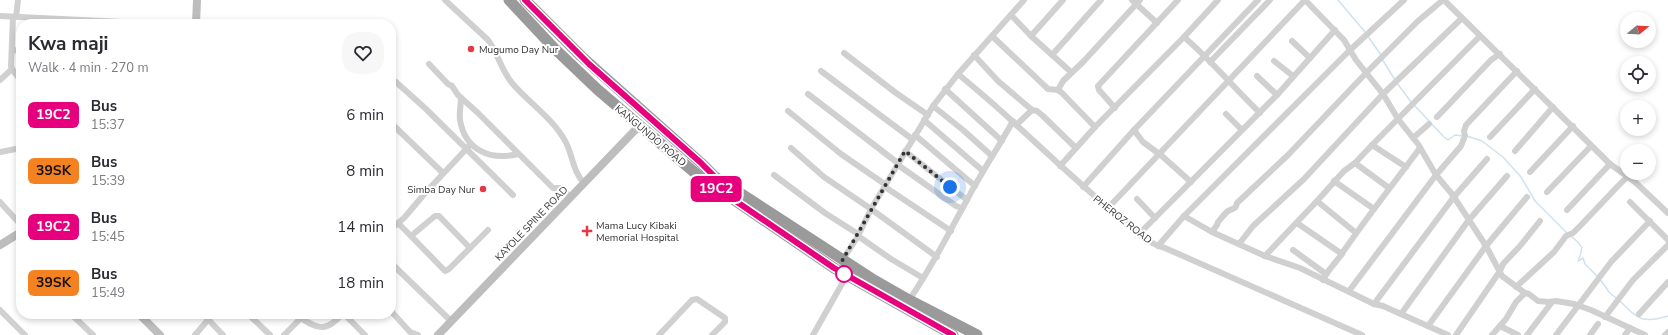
<!DOCTYPE html>
<html lang="en">
<head>
<meta charset="utf-8">
<style>
  :root { --surface:#fff; --page:#f7f7f7; --text:#2b2b33; --muted:#7c7c81 }
  body { margin:0; font-family:"Nunito Sans",sans-serif; background:var(--page); color:var(--text); height:100vh; display:flex; flex-direction:column; font-size:15px; white-space:nowrap }
  * { box-sizing:border-box; margin:0 }
  p { font-size:13px; color:var(--muted) }
  .icon { flex:none; width:22px; height:22px; fill:none; stroke:currentColor; stroke-width:2; stroke-linecap:round; stroke-linejoin:round }
  .map { position:relative; flex:1; overflow:hidden }
  .details { position:absolute; left:16px; top:19px; width:380px; height:300px; display:flex; flex-direction:column; background:var(--surface); border-radius:16px; box-shadow:0 2px 6px #0003 }
  .details>* { flex:none }
  .badge { padding:0 8px; border-radius:6px; font-size:14px; line-height:26px }
  .needle { width:26px; rotate:72deg }
  .buttons { position:absolute; left:1620px; top:12px; display:grid; gap:8px }
  .buttons a { display:grid; place-items:center; width:36px; height:36px; border-radius:50%; background:var(--surface); box-shadow:0 2px 6px #0003; font-size:20px }
  .you { position:absolute; width:20px; height:20px; margin:-10px; border:3px solid #fff; border-radius:50%; background:#1a73e8; box-shadow:0 0 0 6px #1a73e833 }
  .map>.badge { position:absolute; translate:-50% -50%; box-shadow:0 0 0 2px #fff }
  .round { display:grid; place-items:center; flex:none; width:42px; height:42px; border-radius:16px; background:var(--page) }
  .summary { display:flex; align-items:center; justify-content:space-between; height:68px; padding:0 12px }
  h1 { font-size:19px; font-weight:700; line-height:30px }
  ul { padding:0; list-style:none }
  li { display:flex; align-items:center; gap:12px; height:56px; padding:0 12px }
  li div { flex:1 }
  li b { display:block; font-size:15px }
  li em { font-style:normal }
  li .badge { min-width:44px; font-weight:700; text-align:center }
  .map>svg:first-child { display:block }
</style>
</head>
<body>
<div class="map">
<svg width="1668" height="335" viewBox="0 0 1668 335">
  <rect width="100%" height="100%" fill="#fff"/>
  <g fill="none" stroke-linecap="round" stroke-linejoin="round">
    <g stroke="#cfe2ee" stroke-width="1.5">
      <polyline points="1338,0 1365,32"/>
      <polyline points="1367,35 1381,55"/>
      <polyline points="1382,59 1395,80"/>
      <polyline points="1397,83 1411,102"/>
      <polyline points="1414,105 1444,137 1448,140 1455,135 1463,136"/>
      <polyline points="1467,136 1482,141 1503,157 1521,177 1535,201 1567,233"/>
      <path d="M1572,237C1583,246 1584,247 1578,261L1583,258L1585,264L1597,276"/>
      <polyline points="1600,279 1609,292 1617,299"/>
      <path d="M1620,301C1638,319 1642,324 1668,316"/>
    </g>
    <g stroke="#d0d0d0" stroke-width="6">
      <path d="M445,0L488,40C498,53 501,70 512,83C528,102 551,117 564,139C573,153 572,171 584,183"/>
      <polyline points="1132,0 1157,23"/>
      <polyline points="1305,0 1344,40 1356,60 1383,94 1398,119 1418,144 1436,175 1452,194 1486,246 1527,197"/>
      <polyline points="1444,0 1610,164 1635,182 1668,213"/>
      <polyline points="1011,15 1031,36 1071,72"/>
      <polyline points="0,16 163,24"/>
      <polyline points="13,17 11,66 12,69 21,81"/>
      <polyline points="16,17 18,0"/>
      <polyline points="992,36 1048,89 1058,90 1062,93 1095,127"/>
      <polyline points="1031,36 1063,0"/>
      <path d="M1184,37C1211,60 1234,88 1260,113"/>
      <polyline points="1292,41 1310,58"/>
      <polyline points="12,50 21,51"/>
      <polyline points="844,53 896,93 928,115"/>
      <polyline points="974,55 998,81 1032,110 1037,111 1043,116 1076,148"/>
      <polyline points="1052,55 1101,0"/>
      <polyline points="1274,61 1293,76"/>
      <polyline points="1210,62 1270,0"/>
      <polyline points="429,64 448,84 452,86 458,95 478,113 553,188 562,188 570,197"/>
      <polyline points="821,71 912,139"/>
      <path d="M958,74C976,89 994,104 1011,120C1043,150 1075,179 1108,208C1123,221 1146,244 1165,248L1362,335"/>
      <polyline points="1257,76 1277,95"/>
      <polyline points="0,80 12,69"/>
      <polyline points="396,82 426,109 513,195"/>
      <polyline points="945,89 1002,141"/>
      <polyline points="1058,90 1063,81 1083,62 1140,0"/>
      <polyline points="808,94 899,164"/>
      <path d="M461,98C461,105 459,112 460,120C465,150 490,161 518,154"/>
      <polyline points="933,106 963,130 992,156"/>
      <polyline points="1115,108 1099,90 1098,86 1178,0"/>
      <polyline points="788,111 841,154 886,185"/>
      <polyline points="1226,114 1242,130"/>
      <polyline points="1437,117 1491,60 1500,54"/>
      <polyline points="924,120 983,171"/>
      <polyline points="391,123 443,173"/>
      <polyline points="1016,125 1032,110"/>
      <polyline points="1134,130 1143,142 1162,156 1191,182"/>
      <polyline points="915,135 975,186"/>
      <polyline points="1490,137 1535,89"/>
      <polyline points="1413,138 1429,124"/>
      <polyline points="791,148 824,177 871,209 937,257"/>
      <polyline points="905,151 967,200"/>
      <polyline points="1515,151 1553,107"/>
      <polyline points="0,152 21,148"/>
      <polyline points="1355,163 1372,145"/>
      <polyline points="898,165 956,206 962,208"/>
      <polyline points="1060,166 1095,127 1184,37 1218,0"/>
      <polyline points="1406,167 1372,145 1480,36"/>
      <polyline points="1530,172 1573,126"/>
      <polyline points="774,175 825,213 858,234"/>
      <polyline points="1334,181 1374,209"/>
      <polyline points="885,187 951,231"/>
      <polyline points="1083,187 1134,130 1258,0"/>
      <polyline points="1547,192 1591,146"/>
      <polyline points="1137,199 1155,218"/>
      <polyline points="1317,201 1356,233"/>
      <polyline points="0,202 21,225"/>
      <polyline points="1630,202 1668,240"/>
      <polyline points="1108,208 1305,0"/>
      <polyline points="1567,210 1610,164"/>
      <polyline points="1184,216 1212,232 1265,256 1300,268 1374,304 1383,306 1448,335"/>
      <polyline points="398,223 411,236 435,216 439,216 470,248 488,230"/>
      <polyline points="1297,223 1342,254"/>
      <polyline points="391,229 404,218 426,192 471,144"/>
      <path d="M1212,232L1217,225L1218,222C1221,219 1224,214 1228,211C1234,208 1236,209 1237,203L1288,155L1367,72L1418,21L1443,0"/>
      <polyline points="1139,234 1277,95 1335,30"/>
      <polyline points="411,236 445,271 449,269 470,248"/>
      <polyline points="858,236 891,259 923,278"/>
      <polyline points="1239,244 1253,226 1304,179 1383,94 1462,18"/>
      <polyline points="1158,246 1184,216 1349,51 1404,0"/>
      <polyline points="1293,250 1326,274"/>
      <polyline points="1265,256 1317,201 1344,171 1355,163 1389,188"/>
      <polyline points="842,261 858,236 871,209 933,106 958,74 1024,0"/>
      <polyline points="391,263 451,321"/>
      <path d="M1323,280C1328,269 1337,262 1343,252C1367,217 1394,183 1420,148"/>
      <polyline points="1516,287 1554,252 1566,236 1573,233 1582,224 1617,187 1627,177"/>
      <polyline points="1349,291 1436,175 1461,146 1465,136 1464,131 1466,125 1517,71"/>
      <path d="M909,300C931,269 948,234 967,200C981,173 998,148 1013,121"/>
      <polyline points="1374,304 1453,198 1487,159"/>
      <polyline points="0,310 25,335"/>
      <polyline points="391,311 410,332 418,335"/>
      <polyline points="71,314 93,335"/>
      <polyline points="203,314 223,335"/>
      <polyline points="248,314 270,335"/>
      <polyline points="344,314 365,335"/>
      <polyline points="1401,314 1468,221 1507,176"/>
      <polyline points="1639,314 1668,282"/>
      <path d="M299,317C318,329 326,333 342,314"/>
      <polyline points="1605,317 1633,280 1668,245"/>
      <polyline points="1428,326 1486,246 1502,276 1525,293"/>
      <polyline points="1500,326 1518,335"/>
      <polyline points="195,335 213,314"/>
      <polyline points="284,335 298,321 299,314"/>
      <polyline points="659,335 692,300 697,299 725,318 725,322 712,335"/>
      <polyline points="813,335 847,275"/>
      <polyline points="1456,335 1500,271 1503,264 1520,246 1540,221"/>
      <polyline points="1492,335 1506,319 1516,302 1525,293 1529,294 1538,301 1549,302 1556,301 1574,304 1591,310 1645,335"/>
      <polyline points="1527,335 1552,302"/>
      <polyline points="1556,335 1611,262 1650,221"/>
      <polyline points="1590,335 1598,324"/>
      <polyline points="1625,335 1630,328"/>
      <polyline points="1665,335 1668,332"/>
    </g>
    <g stroke="#bdbdbd" stroke-width="8">
      <polyline points="196,24 197,0"/>
      <polyline points="0,245 21,232"/>
      <polyline points="139,314 160,335"/>
      <polyline points="438,335 639,126"/>
    </g>
    <g stroke="#9a9a9a" stroke-width="11">
      <polyline points="509,0 554,48 597,89 708,184 724,193 834,268 953,335"/>
      <polyline points="525,0 581,56 700,162 714,176 874,280 909,300 977,335"/>
    </g>
  </g>
  <g fill="none" stroke-linecap="round" stroke-linejoin="round">
    <defs>
      <polyline id="line" points="525,0 589,64 700,162 714,176 708,184 724,193 834,268 953,335"/>
    </defs>
    <use href="#line" stroke="#fff" stroke-width="9"/>
    <use href="#line" stroke="#e6007e" stroke-width="6"/>
    <polyline stroke="#333" stroke-width="4" stroke-dasharray="0 7.2" points="844,274 842,261 905,151 950,187"/>
  </g>
  <g fill="#e63946" stroke="#fff" stroke-width="1.5">
    <circle cx="471" cy="49" r="4"/>
    <circle cx="483" cy="189" r="4"/>
    <path d="M585 225h4v4h4v4h-4v4h-4v-4h-4v-4h4z"/>
  </g>
  <circle fill="#fff" stroke="#e6007e" stroke-width="2" cx="844" cy="274" r="8"/>
  <g text-anchor="middle" stroke-width="4" stroke-linejoin="round" paint-order="stroke">
    <g font-size="10" fill="#333" stroke="#fff" text-anchor="start">
      <text x="479" y="53">Mugumo Day Nur</text>
      <text x="475" y="193" text-anchor="end">Simba Day Nur</text>
      <text x="596" y="229">Mama Lucy Kibaki<tspan x="596" dy="12">Memorial Hospital</tspan></text>
    </g>
    <g font-size="10" fill="#333" stroke="#fff">
      <text transform="translate(651 135) rotate(40)" y="4">KANGUNDO ROAD</text>
      <text transform="translate(1123 219) rotate(38)" y="4">PHEROZ ROAD</text>
      <text transform="translate(531 223) rotate(-46)" y="4">KAYOLE SPINE ROAD</text>
    </g>
  </g>
</svg>
<div class="buttons">
<a><svg class="needle" viewBox="-14 -14 28 28"><path d="M0-13l5 13h-10z" fill="#e53935"/><path d="M0 13l5-13h-10z" fill="#7c7c81"/></svg></a>
<a><svg class="icon" aria-label="locate" viewBox="0 0 24 24"><circle cx="12" cy="12" r="6"/><path d="M12 2v4M12 18v4M2 12h4M18 12h4"/></svg></a>
<a>+</a>
<a>−</a>
</div>
<div class="you" style="left:950px;top:187px"></div>
<b class="badge" style="left:716px;top:189px;background:#e6007e;color:#fff">19C2</b>
<section class="details">
<div class="summary"><div><h1>Kwa maji</h1><p>Walk · 4 min · 270 m</p></div><a class="round"><svg class="icon" aria-label="heart" viewBox="0 0 24 24"><path d="M12 20l-8-8c-3-5 5-10 8-4 3-6 11-1 8 4z"/></svg></a></div>
<ul>
<li><span class="badge" style="background:#e6007e;color:#fff">19C2</span><div><b>Bus</b><p>15:37</p></div><em>6 min</em></li>
<li><span class="badge" style="background:#f58220;color:#111">39SK</span><div><b>Bus</b><p>15:39</p></div><em>8 min</em></li>
<li><span class="badge" style="background:#e6007e;color:#fff">19C2</span><div><b>Bus</b><p>15:45</p></div><em>14 min</em></li>
<li><span class="badge" style="background:#f58220;color:#111">39SK</span><div><b>Bus</b><p>15:49</p></div><em>18 min</em></li>
</ul>
</section>
</div>
</body>
</html>
